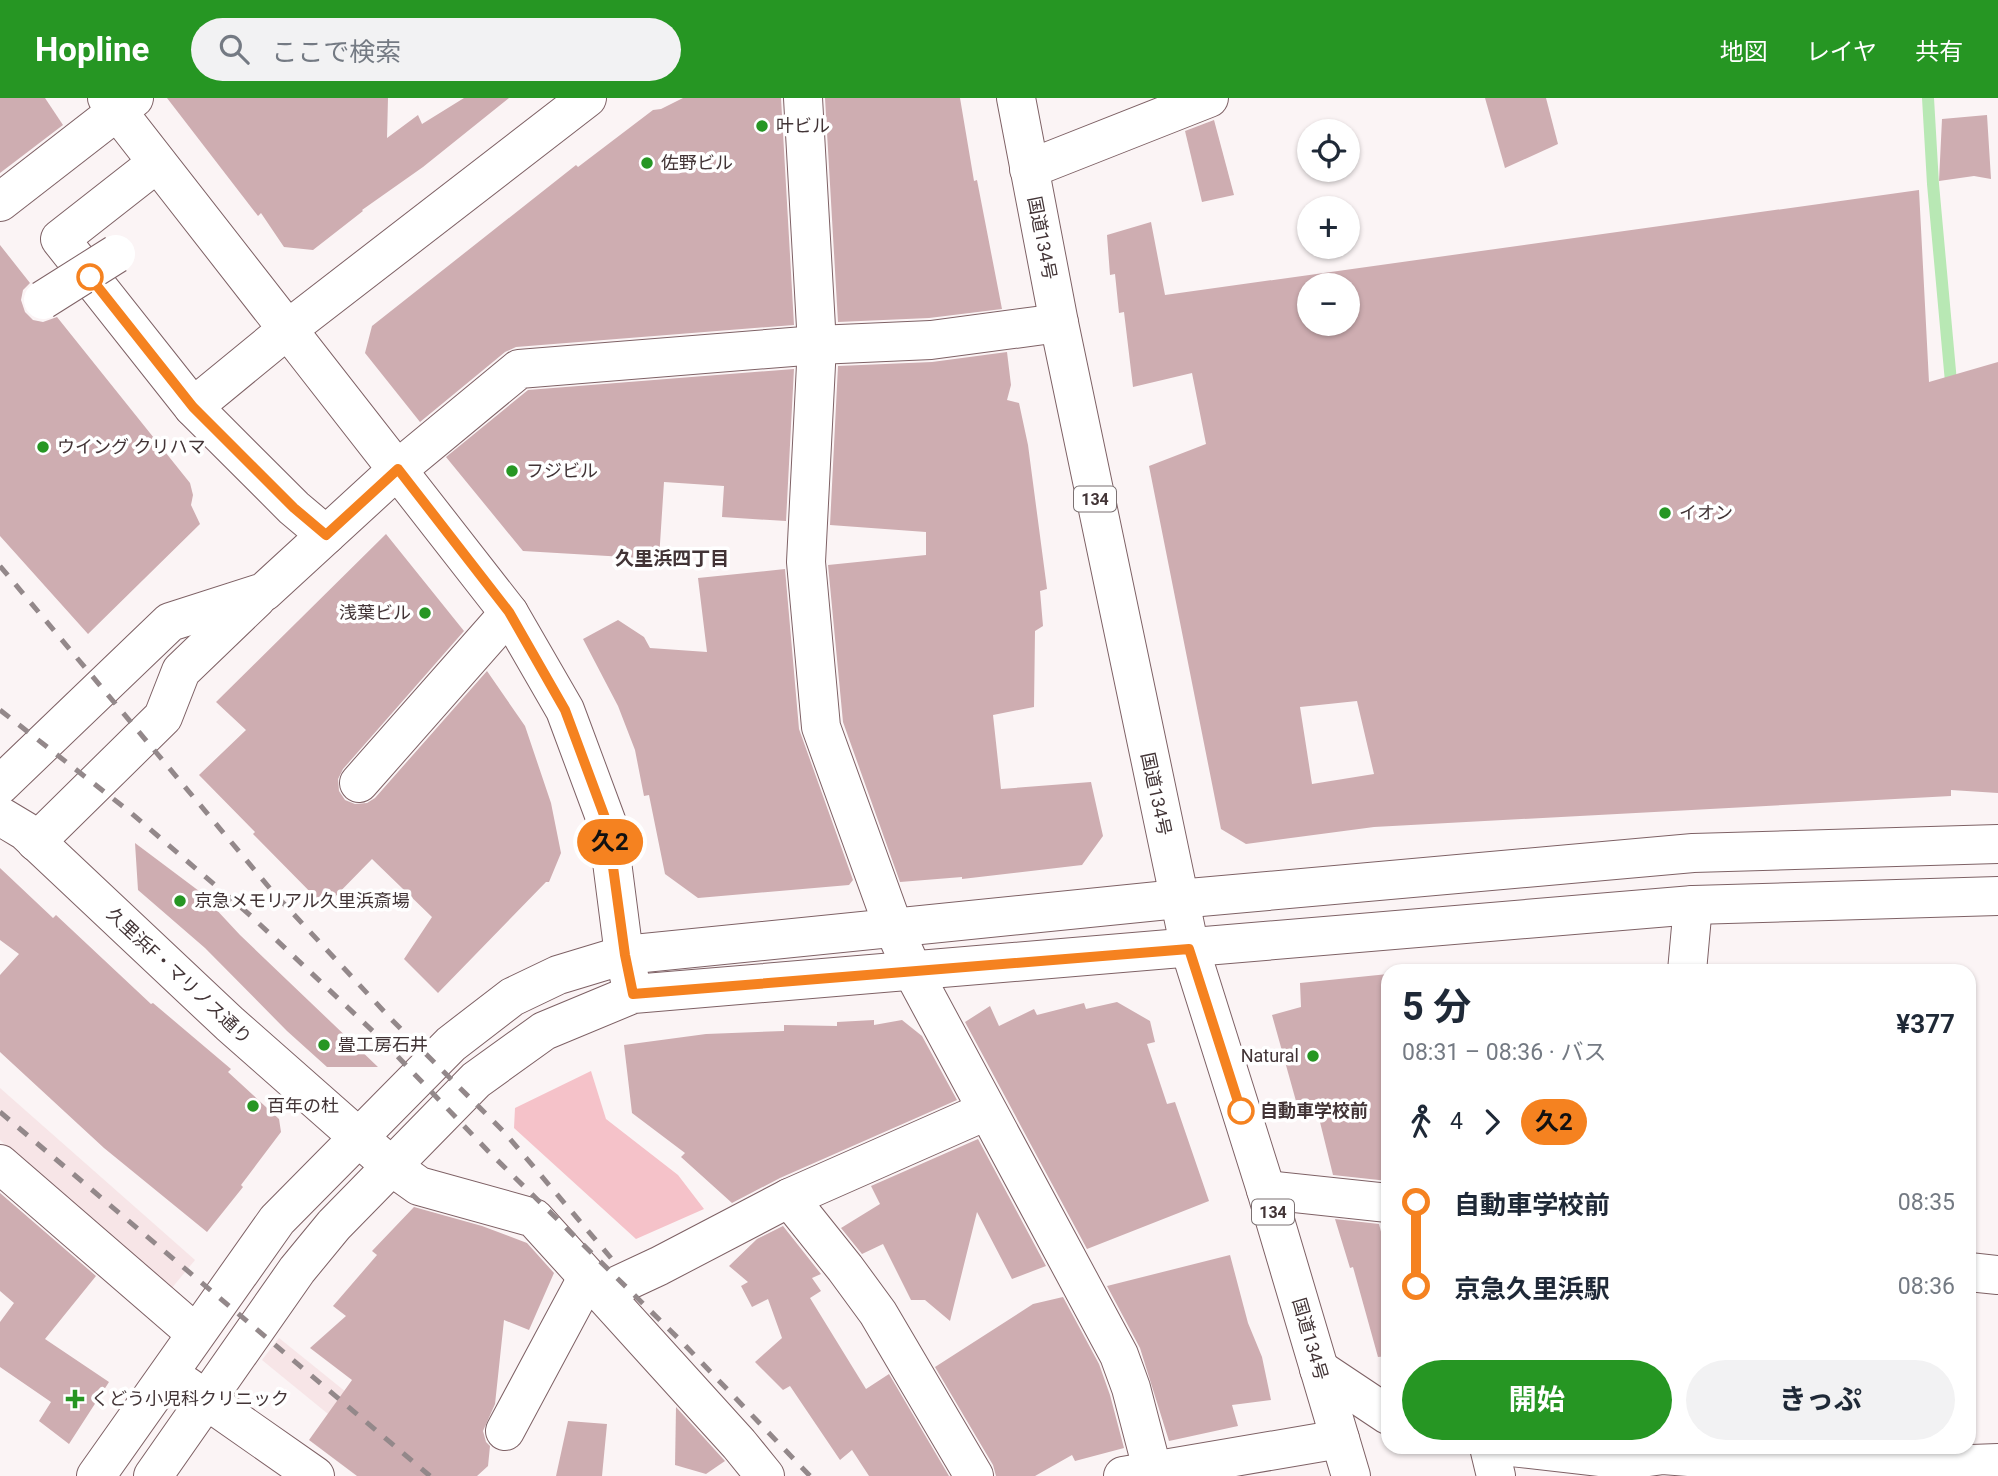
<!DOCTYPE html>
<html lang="ja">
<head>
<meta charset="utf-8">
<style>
  :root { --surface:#fff; --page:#f2f2f3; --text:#1f2937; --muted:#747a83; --accent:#269623 }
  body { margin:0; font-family:Roboto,"Noto Sans JP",sans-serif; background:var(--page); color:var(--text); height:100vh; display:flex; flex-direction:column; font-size:26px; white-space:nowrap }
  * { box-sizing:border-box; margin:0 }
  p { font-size:23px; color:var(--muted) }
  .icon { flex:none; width:38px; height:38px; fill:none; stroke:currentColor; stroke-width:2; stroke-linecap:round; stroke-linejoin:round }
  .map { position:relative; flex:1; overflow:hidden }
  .drawer { position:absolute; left:1381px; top:866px; width:595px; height:490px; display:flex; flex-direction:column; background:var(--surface); border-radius:21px; box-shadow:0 2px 5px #0004 }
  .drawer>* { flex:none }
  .badge { padding:0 14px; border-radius:23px; font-size:24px; line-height:46px }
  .fabs { position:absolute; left:1297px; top:21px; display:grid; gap:14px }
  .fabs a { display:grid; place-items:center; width:63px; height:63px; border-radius:50%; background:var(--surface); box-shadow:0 2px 5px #0004; font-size:35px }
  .map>.badge { position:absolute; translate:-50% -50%; box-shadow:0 0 0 4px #fff }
  .legs { display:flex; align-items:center; gap:10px; height:77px; padding:0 21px; font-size:23px }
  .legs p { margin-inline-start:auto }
  .head { display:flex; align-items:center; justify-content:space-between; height:119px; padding:0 21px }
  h1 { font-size:38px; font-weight:700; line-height:52px }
  .action { display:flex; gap:14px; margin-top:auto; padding:14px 21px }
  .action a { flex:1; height:80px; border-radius:42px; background:var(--accent); color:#fff; font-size:28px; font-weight:700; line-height:80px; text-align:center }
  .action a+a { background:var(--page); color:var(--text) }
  ul { padding:0 21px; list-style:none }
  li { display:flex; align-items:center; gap:24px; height:84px; font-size:26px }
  li i { display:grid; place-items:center; width:10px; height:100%; margin:0 9px; background:currentColor }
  li i::after { content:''; width:18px; height:18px; margin:-9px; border:5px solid; border-radius:50%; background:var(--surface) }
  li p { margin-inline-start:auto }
  li:first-child i { background:linear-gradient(#0000 50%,currentColor 0) }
  li:last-child i { background:linear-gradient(currentColor 50%,#0000 0) }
  header { display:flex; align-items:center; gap:42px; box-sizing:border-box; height:98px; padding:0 35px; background:var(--accent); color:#fff }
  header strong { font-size:33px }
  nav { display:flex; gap:38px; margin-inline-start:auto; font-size:24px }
  .search { width:490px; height:63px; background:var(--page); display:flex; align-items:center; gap:18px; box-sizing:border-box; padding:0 24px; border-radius:38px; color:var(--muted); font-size:26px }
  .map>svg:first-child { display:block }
</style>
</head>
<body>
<header>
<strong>Hopline</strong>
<div class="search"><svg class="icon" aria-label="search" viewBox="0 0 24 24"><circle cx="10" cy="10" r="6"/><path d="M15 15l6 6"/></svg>ここで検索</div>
<nav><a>地図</a><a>レイヤ</a><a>共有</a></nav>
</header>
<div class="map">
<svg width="1998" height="1378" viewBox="0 0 1998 1378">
  <rect width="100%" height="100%" fill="#fbf4f5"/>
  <g fill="#f7e5e7">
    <polygon points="0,990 195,1162 171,1191 0,1042"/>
    <polygon points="279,1240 393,1332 404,1378 262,1262"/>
  </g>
  <polygon fill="#f5c2c9" points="591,973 606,1021 678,1077 704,1111 636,1141 514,1030 515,1010"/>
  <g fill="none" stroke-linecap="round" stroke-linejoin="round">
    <polyline stroke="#b8e8b4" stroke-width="12" points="1928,0 1933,86 1952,295"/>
  </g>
  <g fill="#ceadb1" fill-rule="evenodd">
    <polygon points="0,0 45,0 63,27 0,75"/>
    <polygon points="167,0 388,0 387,40 418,17 422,26 464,0 509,0 423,69 362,112 363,113 313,152 284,149 261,115 258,118"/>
    <polygon points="683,0 781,0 794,227 516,249 505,254 420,324 365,255 372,228 576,67 578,69 653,12 661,11"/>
    <polygon points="825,0 960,0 974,83 977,82 1002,211 929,220 838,224"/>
    <polygon points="1485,0 1546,0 1558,46 1505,70"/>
    <polygon points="1987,17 1991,81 1974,78 1939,83 1942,21"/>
    <polygon points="1214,22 1234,97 1202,104 1185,33"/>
    <path d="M1919,92L1929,284L1998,264V695L1951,692V698L1374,729L1246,746L1221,731L1149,368L1206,346L1192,275L1133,289L1124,214L1119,215L1115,176L1110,177L1107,137L1151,124L1165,197ZM1309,187H1348V226H1309ZM1357,603L1374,676L1312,686L1300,609Z"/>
    <polygon points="0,147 30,185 23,192 21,202 25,214 33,222 43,224 57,219 190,385 193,397 191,407 200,426 88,536 0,438"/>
    <polygon points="1007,254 1011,287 1007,302 1019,305 1028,347 1047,491 1040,493 1043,528 1035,533 1034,609 993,617 1001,691 1091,684 1103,738 1082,767 962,781 962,779 900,784 843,624 828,467 926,457 926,434 830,427 838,268 932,264"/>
    <polygon points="794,271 786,423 722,419 724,388 664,384 659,461 523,453 446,359 528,292"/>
    <polygon points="386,436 464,533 343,671 338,681 339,693 345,702 355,706 367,705 375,700 487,573 525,628 551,705 561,755 549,784 546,784 438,895 404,861 432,819 372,761 325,809 253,736 255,734 199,677 246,632 216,604"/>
    <polygon points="785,471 799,631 853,782 849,787 698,800 665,776 649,697 644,698 635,652 618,608 583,541 618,522 644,539 650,550 707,554 698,480"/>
    <polygon points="135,745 199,793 240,837 378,969 327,969 287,933 205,850 138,792"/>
    <polygon points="0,770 53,820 56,817 151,906 153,905 231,971 228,974 279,1021 281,1034 241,1087 243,1089 207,1134 104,1050 0,954 0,877 19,856 0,842"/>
    <polygon points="1388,876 1388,1083 1333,1077 1318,1016 1301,1021 1272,917 1301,909 1300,885"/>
    <polygon points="1117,904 1150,923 1155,944 1147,946 1167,1006 1175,1004 1209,1103 1087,1151 965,924 990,908 999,928 1034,911 1037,917 1084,905 1086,911"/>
    <polygon points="874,922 874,927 902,922 922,938 957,1002 780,1080 732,1105 681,1059 685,1055 632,1015 624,947 706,936 784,933 784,927 837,928 837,924"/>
    <polygon points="978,1041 1046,1168 1012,1181 977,1114 950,1223 925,1202 911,1202 883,1146 862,1156 841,1130 880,1106 871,1088"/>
    <polygon points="0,1095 96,1178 45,1241 109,1284 69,1346 39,1323 51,1304 0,1269 0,1224 14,1205 0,1193"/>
    <polygon points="414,1109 482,1128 527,1145 554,1175 529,1232 504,1222 495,1306 483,1333 486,1344 490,1348 488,1368 477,1378 357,1378 309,1342 352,1282 310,1250 346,1218 333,1208 377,1157 372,1153"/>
    <polygon points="1335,1121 1379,1126 1388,1161 1388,1258 1378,1259 1353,1169 1350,1170"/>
    <polygon points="783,1128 821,1176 812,1180 821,1193 810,1200 866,1291 889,1276 949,1378 869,1378 852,1352 840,1362 790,1288 783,1292 755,1264 782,1240 768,1201 752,1209 741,1188 748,1184 729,1168 757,1141"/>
    <polygon points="1230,1157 1248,1225 1262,1259 1271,1302 1232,1307 1238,1328 1169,1343 1140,1250 1107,1188"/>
    <polygon points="1063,1199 1099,1266 1110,1297 1124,1350 1075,1363 1072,1357 1035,1378 996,1378 993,1367 935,1269 1033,1206"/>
    <polygon points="676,1309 725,1363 706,1376 675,1367"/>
    <polygon points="568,1323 607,1326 602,1378 556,1378"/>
  </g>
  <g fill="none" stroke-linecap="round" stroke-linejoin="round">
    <defs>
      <g id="minor">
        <polyline points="107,0 509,515 565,612 607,725 624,857 630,882"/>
        <polyline points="803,0 817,247 806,464 821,629 893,828 913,874 1119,1257 1131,1290 1154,1378"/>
        <polyline points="157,65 60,141 193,309 294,410 326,437"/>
        <polyline points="1029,71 1209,0"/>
        <polyline points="0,104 134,0"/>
        <polyline points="193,309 288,231 587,0"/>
        <polyline points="359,685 509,515"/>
        <polyline points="0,687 170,524 264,494 398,371 519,271 817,247 931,242 1059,225"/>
        <polyline points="0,718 25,733 230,926 391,1068 419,1088 534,1120 739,1346 765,1378"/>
        <polyline points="36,744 163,619 181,573 257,500"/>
        <polyline points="1687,873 1693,807"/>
        <polyline points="0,1066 195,1235"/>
        <polyline points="1266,1092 1388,1105"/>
        <polyline points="789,1100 845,1170 878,1215 974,1378"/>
        <polyline points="1969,1174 1998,1177"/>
        <polyline points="601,1195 659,1168 789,1100 986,1013"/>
        <polyline points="1319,1271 1388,1317"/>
        <polyline points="185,1287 315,1378"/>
        <polyline points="505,1333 587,1180"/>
        <polyline points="1489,1349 1496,1378"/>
        <polyline points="1511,1349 1626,1362 1663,1357 1839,1371 1998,1365"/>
        <polyline points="96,1378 277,1122 451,946 512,899 558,877 624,857 1178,801 1693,755 1998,746"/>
        <polyline points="153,1378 297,1172 334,1127 476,982 544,933 633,896 1693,807 1998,798"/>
        <polyline points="1123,1378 1340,1341"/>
      </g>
      <polyline id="highway" points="1016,0 1059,225 1190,851 1266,1092 1351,1378"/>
    </defs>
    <use href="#minor" stroke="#7e6165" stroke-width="40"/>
    <use href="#highway" stroke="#7e6165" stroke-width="40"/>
    <use href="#minor" stroke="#fff" stroke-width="38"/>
    <use href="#highway" stroke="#fff" stroke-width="38"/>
    <g stroke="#93888a" stroke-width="5" stroke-dasharray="12 12" stroke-linecap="butt">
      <polyline points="0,468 273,794 393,923 505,1035 611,1160"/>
      <polyline points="0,612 130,714 251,818 378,938 488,1053 681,1243 810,1378"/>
      <polyline points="0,1014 430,1378"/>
    </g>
    <defs>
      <polyline id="minor-bridge" points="43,202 116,156"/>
    </defs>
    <use href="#minor-bridge" stroke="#7e6165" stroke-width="40" stroke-linecap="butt"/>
    <use href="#minor-bridge" stroke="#fff" stroke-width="38"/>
  </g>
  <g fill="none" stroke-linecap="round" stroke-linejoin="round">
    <defs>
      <polyline id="line-1" points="90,179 193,309 294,410 326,437 398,371 509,514 565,612 607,725 625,857 633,896 1189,851 1241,1013"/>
    </defs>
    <use href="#line-1" stroke="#fff" stroke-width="16"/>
    <use href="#line-1" stroke="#f58220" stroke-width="10"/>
  </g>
  <g fill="#269623" stroke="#fff" stroke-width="2.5">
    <circle cx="762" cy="28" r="7"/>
    <circle cx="647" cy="65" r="7"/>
    <circle cx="43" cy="349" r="7"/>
    <circle cx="512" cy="373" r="7"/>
    <circle cx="1665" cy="415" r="7"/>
    <circle cx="425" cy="515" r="7"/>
    <circle cx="180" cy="803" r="7"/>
    <circle cx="324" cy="947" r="7"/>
    <circle cx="1313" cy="958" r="7"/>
    <circle cx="253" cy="1008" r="7"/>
    <path d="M71.5 1290.5h7v7h7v7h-7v7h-7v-7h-7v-7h7z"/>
  </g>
  <g fill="#fff" stroke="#f58220" stroke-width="3.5">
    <circle cx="90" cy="179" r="12"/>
    <circle cx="1241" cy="1013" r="12"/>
  </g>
  <g text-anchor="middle" stroke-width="7" stroke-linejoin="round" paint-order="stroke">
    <g fill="#fff" stroke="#7b7172" stroke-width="2">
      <rect x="1074" y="388.5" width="42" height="25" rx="5"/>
      <rect x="1252" y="1101.5" width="42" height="25" rx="5"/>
    </g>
    <g font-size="16" font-weight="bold" fill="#423436">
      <text x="1095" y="407">134</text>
      <text x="1273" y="1120">134</text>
    </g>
    <g font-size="18" fill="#423436" stroke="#fff" text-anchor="start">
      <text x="776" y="34">叶ビル</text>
      <text x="661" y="71">佐野ビル</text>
      <text x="57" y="355">ウイング クリハマ</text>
      <text x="526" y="379">フジビル</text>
      <text x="1679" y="421">イオン</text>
      <text x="411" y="521" text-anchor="end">浅葉ビル</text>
      <text x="194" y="809">京急メモリアル久里浜斎場</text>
      <text x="338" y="953">畳工房石井</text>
      <text x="1299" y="964" text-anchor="end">Natural</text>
      <text x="267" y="1014">百年の杜</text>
      <text x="91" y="1307">くどう小児科クリニック</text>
    </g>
    <g font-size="18" fill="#423436" stroke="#fff">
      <text transform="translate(1042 140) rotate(79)" y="6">国道134号</text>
      <text transform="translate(1156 696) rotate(78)" y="6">国道134号</text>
      <text transform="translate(179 878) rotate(43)" y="6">久里浜F・マリノス通り</text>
      <text transform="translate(1310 1241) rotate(74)" y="6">国道134号</text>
    </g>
    <g font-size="18" font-weight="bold" fill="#423436" stroke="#fff" text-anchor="start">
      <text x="1260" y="1019">自動車学校前</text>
    </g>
    <g font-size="19" font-weight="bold" fill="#423436" stroke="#fff">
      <text x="672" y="467">久里浜四丁目</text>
    </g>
  </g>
</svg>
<div class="fabs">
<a><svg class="icon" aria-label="locate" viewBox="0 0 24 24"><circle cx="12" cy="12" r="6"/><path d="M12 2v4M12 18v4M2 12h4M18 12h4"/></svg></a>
<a>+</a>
<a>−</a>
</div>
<b class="badge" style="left:610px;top:744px;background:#f58220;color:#111">久2</b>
<section class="drawer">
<div class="head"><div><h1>5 分</h1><p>08:31 – 08:36 · バス</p></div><b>¥377</b></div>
<div class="legs"><svg class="icon" aria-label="walk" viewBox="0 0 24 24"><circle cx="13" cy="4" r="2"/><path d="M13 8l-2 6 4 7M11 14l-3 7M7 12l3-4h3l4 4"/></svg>4<svg class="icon" aria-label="forward" viewBox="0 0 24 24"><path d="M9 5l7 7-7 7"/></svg><b class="badge" style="background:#f58220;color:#111">久2</b></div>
<ul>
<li><i style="color:#f58220"></i><b>自動車学校前</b><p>08:35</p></li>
<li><i style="color:#f58220"></i><b>京急久里浜駅</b><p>08:36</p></li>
</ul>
<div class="action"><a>開始</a><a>きっぷ</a></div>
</section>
</div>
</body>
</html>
